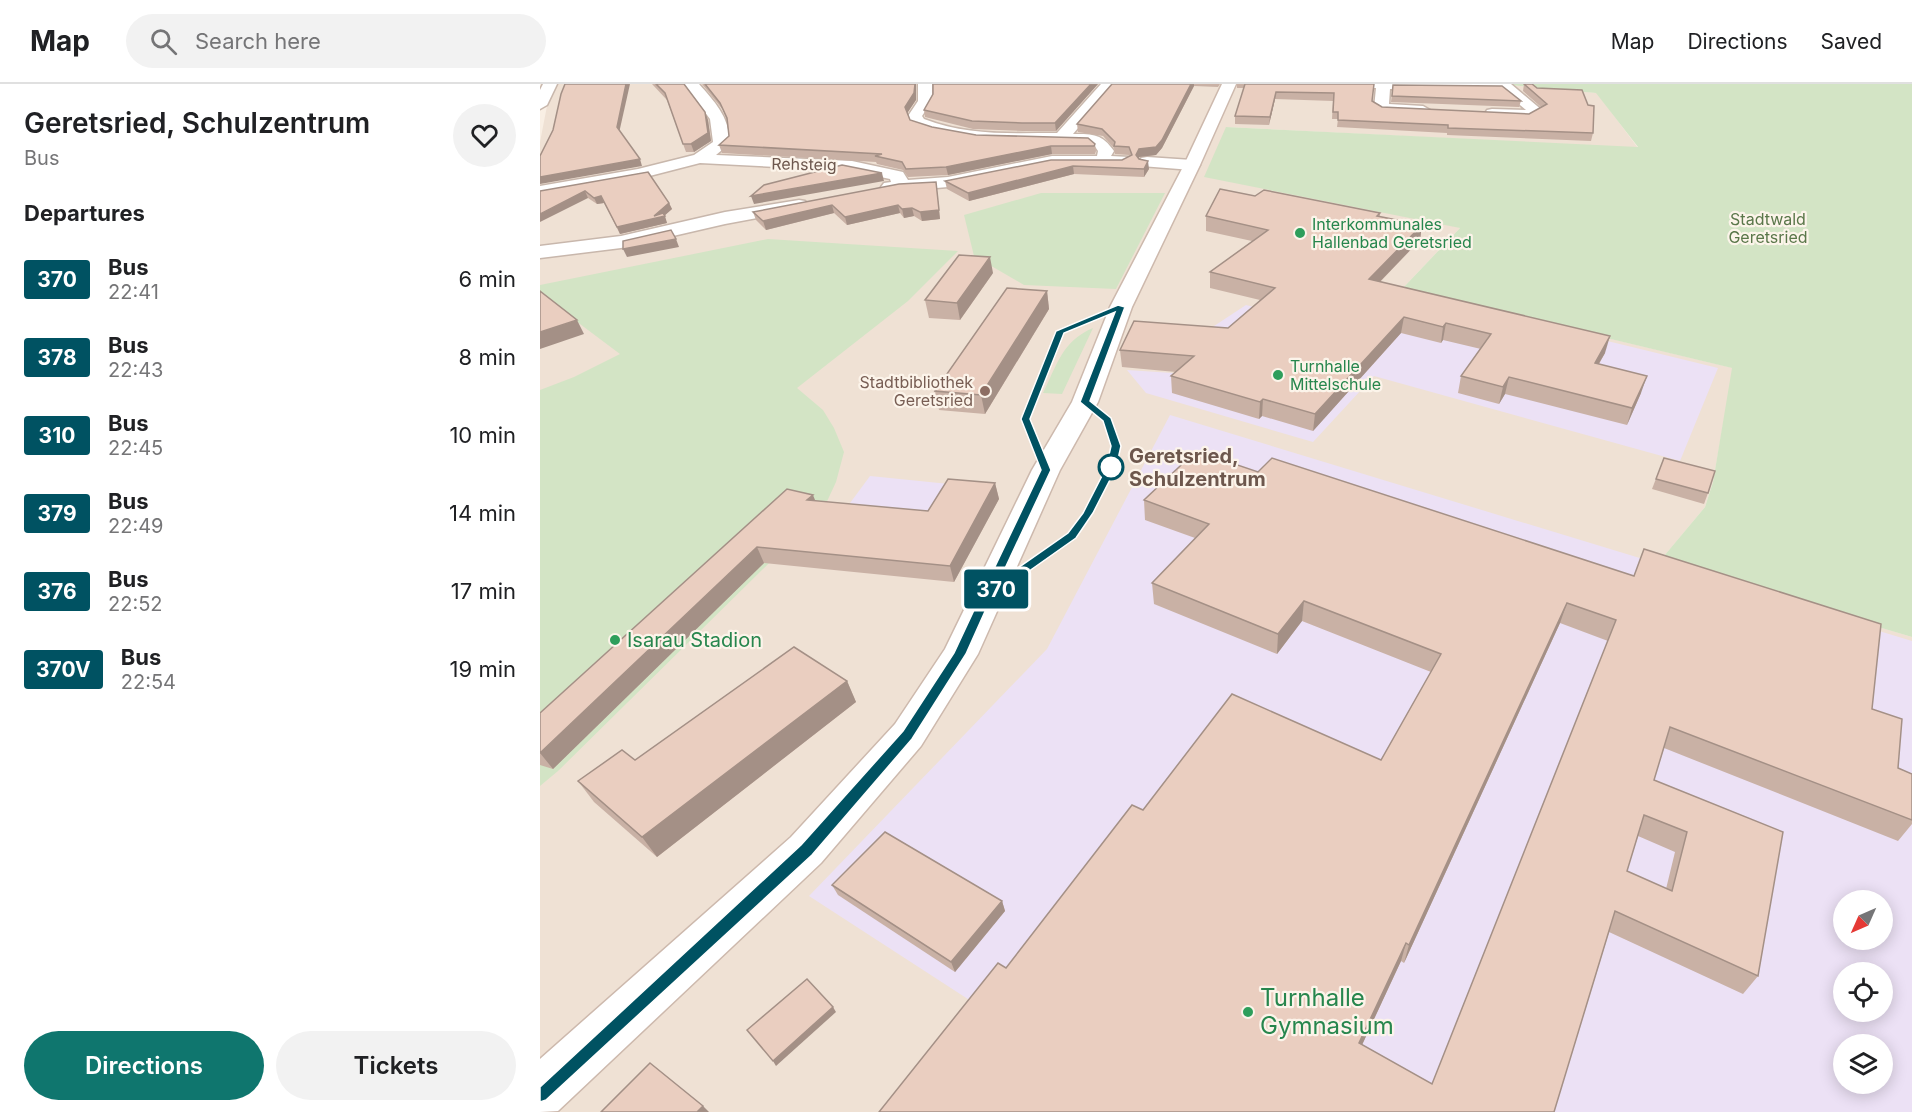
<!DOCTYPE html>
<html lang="en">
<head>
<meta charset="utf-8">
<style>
  :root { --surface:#fff; --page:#f2f2f2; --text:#202124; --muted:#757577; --line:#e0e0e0; --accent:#0f766e }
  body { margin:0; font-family:Inter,sans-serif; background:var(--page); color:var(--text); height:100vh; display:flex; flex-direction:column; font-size:22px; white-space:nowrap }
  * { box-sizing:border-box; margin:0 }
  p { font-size:20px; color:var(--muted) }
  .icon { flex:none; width:33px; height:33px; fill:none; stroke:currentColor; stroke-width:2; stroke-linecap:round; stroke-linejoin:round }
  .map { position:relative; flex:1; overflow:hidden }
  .details { display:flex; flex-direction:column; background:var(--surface); width:540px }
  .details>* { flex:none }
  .badge { padding:0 12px; border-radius:4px; font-size:21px; line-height:39px }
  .needle { width:39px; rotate:225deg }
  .tools { position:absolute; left:1293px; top:806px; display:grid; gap:12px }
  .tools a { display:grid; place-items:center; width:60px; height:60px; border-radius:50%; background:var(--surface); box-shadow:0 3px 15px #0003; font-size:30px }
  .map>.badge { position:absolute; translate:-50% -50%; box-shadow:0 0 0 3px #fff }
  h2 { padding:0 24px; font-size:22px; line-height:54px }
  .round { display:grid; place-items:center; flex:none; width:63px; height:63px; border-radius:32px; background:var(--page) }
  .head { display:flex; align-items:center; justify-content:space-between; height:102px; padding:0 24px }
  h1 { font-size:28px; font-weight:600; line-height:45px }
  .button { display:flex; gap:12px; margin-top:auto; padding:12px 24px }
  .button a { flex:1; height:69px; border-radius:36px; background:var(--accent); color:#fff; font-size:24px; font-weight:600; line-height:69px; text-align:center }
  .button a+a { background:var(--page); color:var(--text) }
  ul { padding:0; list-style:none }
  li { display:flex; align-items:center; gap:18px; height:78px; padding:0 24px }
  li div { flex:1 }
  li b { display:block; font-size:22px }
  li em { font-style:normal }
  li .badge { min-width:66px; font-weight:700; text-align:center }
  header { display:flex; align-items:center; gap:36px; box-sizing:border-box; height:84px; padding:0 30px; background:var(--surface); border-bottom:2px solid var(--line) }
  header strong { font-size:28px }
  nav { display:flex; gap:33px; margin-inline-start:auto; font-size:21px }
  .search { width:420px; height:54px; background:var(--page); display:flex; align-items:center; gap:15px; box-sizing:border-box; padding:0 21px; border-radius:33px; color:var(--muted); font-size:22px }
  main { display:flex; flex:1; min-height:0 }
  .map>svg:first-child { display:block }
</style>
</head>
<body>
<header>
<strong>Map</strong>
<div class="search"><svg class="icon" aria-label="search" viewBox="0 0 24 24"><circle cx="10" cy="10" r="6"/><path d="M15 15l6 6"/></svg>Search here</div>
<nav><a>Map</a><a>Directions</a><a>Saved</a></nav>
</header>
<main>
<section class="details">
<div class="head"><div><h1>Geretsried, Schulzentrum</h1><p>Bus</p></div><a class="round"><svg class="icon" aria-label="heart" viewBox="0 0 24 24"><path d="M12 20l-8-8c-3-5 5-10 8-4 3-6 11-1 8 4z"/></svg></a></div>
<h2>Departures</h2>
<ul>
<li><span class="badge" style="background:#005262;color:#fff">370</span><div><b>Bus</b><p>22:41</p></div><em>6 min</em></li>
<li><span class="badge" style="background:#005262;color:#fff">378</span><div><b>Bus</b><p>22:43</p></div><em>8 min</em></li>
<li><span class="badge" style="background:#005262;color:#fff">310</span><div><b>Bus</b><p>22:45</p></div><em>10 min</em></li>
<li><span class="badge" style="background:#005262;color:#fff">379</span><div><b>Bus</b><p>22:49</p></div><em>14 min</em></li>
<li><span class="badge" style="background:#005262;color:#fff">376</span><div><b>Bus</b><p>22:52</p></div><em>17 min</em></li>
<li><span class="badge" style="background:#005262;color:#fff">370V</span><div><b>Bus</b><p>22:54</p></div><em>19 min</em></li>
</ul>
<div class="button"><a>Directions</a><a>Tickets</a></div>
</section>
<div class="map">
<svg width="1372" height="1028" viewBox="0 0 1372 1028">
  <rect width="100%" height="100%" fill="#f9efe4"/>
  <path fill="#efe1d4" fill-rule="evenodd" d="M15,0H958L1057,9L1098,64L686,43L920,144L862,205L1193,284L1173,398L1165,423L1120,477L1372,553V1028H0V58L7,22ZM1304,816H1342V855H1304ZM1304,888H1342V927H1304ZM1304,960H1342V999H1304Z"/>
  <g fill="#ece1f5" fill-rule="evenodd">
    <polygon points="842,203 1088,262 1178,284 1140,377 834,292 773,358 606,309 587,286 648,290 668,246 706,221 803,246"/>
    <path d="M630,331L1372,557V1028H347L434,919L269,812L507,565ZM1304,816H1342V855H1304ZM1304,888H1342V927H1304ZM1304,960H1342V999H1304Z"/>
    <polygon points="330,392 419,401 392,443 299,434"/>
  </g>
  <g fill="#d3e4c5">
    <polygon points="958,0 1372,0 1372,553 1119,478 1165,423 1173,398 1192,284 862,205 920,144 664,93 686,43 1098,63 1056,9"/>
    <polygon points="501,109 625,109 576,205 484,201 434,172 424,131"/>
    <polygon points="228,155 418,167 368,217 257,304 283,326 294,344 304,368 296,398 283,426 18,687 0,702 0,306 34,293 80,270 0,210 0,201"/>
    <path d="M553,244L522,310L503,309C517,281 522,257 553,244Z"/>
  </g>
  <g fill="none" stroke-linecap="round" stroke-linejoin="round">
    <defs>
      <g id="street">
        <polygon points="3,0 17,0 7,21 0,25 0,6"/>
        <path d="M144,0H159C175,18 191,35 189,60L176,71L312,77L363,88L368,96L408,93L512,72H557L558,67L554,61L549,60C488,57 430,64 372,41L368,32L378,17V0H392V17L382,32L384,35C427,52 471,49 517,49L561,0H575L533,50C554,50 562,50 574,67L571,72L589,73L591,77L583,82H512L408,103L350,108L344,107L341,103L344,99L351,98L350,95L312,87L160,79L98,95L0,112V102L98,85L154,71L173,58L170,35Z"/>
        <path d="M804,0H971L1003,27L988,35L947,32L945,29L947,26L952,25L986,26L962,6L850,5L849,20L883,22L890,26C883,33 841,31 834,24L836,4H811Z"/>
        <polygon points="607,73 652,76 660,81 652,86 601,82 599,78 601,74"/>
        <polygon points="259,116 265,117 268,121 265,125 185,140 81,164 0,174 0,162 81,152 185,128"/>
      </g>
      <polygon id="secondary" points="682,0 696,0 660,81 592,223 558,318 520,386 438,570 381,662 281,779 18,1027 0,1028 0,975 251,753 355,640 405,565 492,386 532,318 570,223 644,81"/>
    </defs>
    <use href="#street" stroke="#c8b7ac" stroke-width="3"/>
    <use href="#secondary" stroke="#cdb9ad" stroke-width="3"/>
    <use href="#street" fill="#fff" fill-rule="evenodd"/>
    <use href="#secondary" fill="#fff" fill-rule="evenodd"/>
  </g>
  <g fill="#c9b1a5" fill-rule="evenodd">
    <polygon points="112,0 144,0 165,28 168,36 171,57 154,68 146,68 127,16"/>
    <polygon points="162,0 376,0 376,16 367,29 370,36 392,43 436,51 555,60 556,67 555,70 512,70 408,91 368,93 363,86 337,80 336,78 182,69 179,61 189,52 187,37 183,26"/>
    <polygon points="558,0 516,47 483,47 433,45 385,33 384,26 393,10"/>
    <polygon points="572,0 680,0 678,3 654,2 622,64 616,71 599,73 599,75 609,85 604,93 534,90 429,117 407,105 405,97 582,76 590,72 589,71 575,70 574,64 563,52 538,48 537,40"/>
    <polygon points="697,0 834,0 832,17 842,23 989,30 1001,23 983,7 984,0 1053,49 1051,57 907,51 907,49 797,43 798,35 792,35 793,17 735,15 729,41 695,40 695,32 704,4 697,4"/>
    <polygon points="853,1 981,17 979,23 851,18"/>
    <polygon points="108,88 129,119 132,125 124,132 127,139 80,150 64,119 57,120 48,114 0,107"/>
    <polygon points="396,98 400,135 382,137 374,132 364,134 360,129 307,141 294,129 226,146 216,136 213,128"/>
    <polygon points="715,112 840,129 840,133 882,141 880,156 840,198 1065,269 1059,280 1101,309 1087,341 965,310 959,320 918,309 921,292 941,265 903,256 901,259 861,249 773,347 722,332 719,335 632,309 631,292 636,288 582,283 580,266 688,244 720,216 670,204 670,188 712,157 666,147 666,132"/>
    <polygon points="453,189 420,236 389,234 385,216"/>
    <polygon points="507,207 509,225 445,330 399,326 395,307"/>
    <path d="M656,367L1332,625L1358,684L1372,690V740L1358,757L1124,664L1114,696L1243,748L1218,892L1203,910L1069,848L1014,1028H339L466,884L603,726L841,676L891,588L762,537L737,570L614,520L612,499L655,454L605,436L604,416ZM1020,539L1068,557L892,1000L822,961L861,877L864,879ZM1098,752L1135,768L1126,805L1087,787Z"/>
    <polygon points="1124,374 1168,409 1164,420 1112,405"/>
    <polygon points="455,399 459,415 414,498 224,479 13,685 0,681 0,629 275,417 388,427"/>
    <polygon points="307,597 316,618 117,773 54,718 38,697"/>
    <polygon points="292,801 462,817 465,827 415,888 298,811"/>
  </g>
  <g fill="#a49086">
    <polygon points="86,0 90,0 79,49 77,43"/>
    <polygon points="375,0 376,0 376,16 366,31 365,23"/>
    <polygon points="551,0 558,0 516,47 515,39"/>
    <polygon points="651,0 654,0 654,2 622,64 616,71 599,73 597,79 596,71 599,65"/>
    <polygon points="736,8 735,15 729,41 730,33"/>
    <polygon points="165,28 168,36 171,57 154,68 151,60"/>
    <polygon points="511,62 512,70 408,91 406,83"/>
    <polygon points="100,75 102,82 0,100 0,93"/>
    <polygon points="608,77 609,85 604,93 604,85"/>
    <polygon points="533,82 534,90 429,117 428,109"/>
    <polygon points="342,89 344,97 214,120 211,112"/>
    <polygon points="396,98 400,135 382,137 380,128"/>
    <polygon points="45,107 48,114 0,138 0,130"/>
    <polygon points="61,112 64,119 57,120 54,114"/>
    <polygon points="129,119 132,125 124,132 125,132 127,139 80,150 77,143 114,132"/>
    <polygon points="292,121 294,129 226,146 223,137"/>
    <polygon points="358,121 360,129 307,141 305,133"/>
    <polygon points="372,124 374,132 364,134 362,125"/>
    <polygon points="882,141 880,156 827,211 829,195"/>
    <polygon points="136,155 139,163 87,173 83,165"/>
    <polygon points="450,173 453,189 420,236 417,219"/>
    <polygon points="507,207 509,225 445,330 441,311"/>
    <polygon points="864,233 861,249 773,347 775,330"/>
    <polygon points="37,236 44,250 0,265 0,248"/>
    <polygon points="906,239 903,256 901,259 903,243"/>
    <polygon points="1070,252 1065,269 1049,296 1055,279"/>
    <polygon points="1107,292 1101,309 1087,341 1092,324"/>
    <polygon points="969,293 965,310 959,320 963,303"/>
    <polygon points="723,315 722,332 719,335 720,318"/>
    <polygon points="455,399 459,415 414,498 410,482"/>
    <polygon points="273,411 279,426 267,416"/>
    <polygon points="217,463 224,479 13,685 0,669"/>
    <polygon points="764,517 762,537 737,570 738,550"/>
    <polygon points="1027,519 1020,539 864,879 869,861"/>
    <polygon points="307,597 316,618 117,773 102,753"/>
    <polygon points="462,817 465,827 415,888 411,878"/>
    <polygon points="866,859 861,877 815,976 819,959"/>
    <polygon points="293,923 296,928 236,982 233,977"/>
    <polygon points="163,1022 169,1028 157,1028"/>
  </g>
  <g fill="#eacec0" stroke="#a49086" stroke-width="1.5" fill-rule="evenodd">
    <polygon points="25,0 86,0 77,43 100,75 0,93 0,72 13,46 21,10"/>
    <polygon points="116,0 144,0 165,28 168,49 151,60 143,60 125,9"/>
    <polygon points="165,0 375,0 374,9 365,23 370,36 392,43 436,51 548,54 555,60 554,62 511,62 406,83 366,85 362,78 335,72 342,70 179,61 189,52 187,34 180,19"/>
    <polygon points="393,0 551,0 515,39 482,39 432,37 384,26 393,10"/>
    <polygon points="572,0 651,0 622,56 616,63 599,65 596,71 599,75 608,77 604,85 533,82 428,109 405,97 511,76 582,76 592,71 589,63 574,62 575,58 562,45 537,40"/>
    <polygon points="705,0 834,0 832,17 842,23 989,30 1007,20 984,0 992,0 997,4 1042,6 1048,21 1054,22 1053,49 908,44 908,41 798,36 798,28 793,28 794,9 736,8 730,33 695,32"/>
    <polygon points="853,1 962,2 981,17 852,12"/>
    <polygon points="302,81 342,89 211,112 224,101"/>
    <polygon points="108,88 129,119 114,132 123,129 125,132 77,143 61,112 54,114 45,107 0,130 0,107"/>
    <polygon points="396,98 399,126 380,128 372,124 362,125 358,121 305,133 292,121 223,137 213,128 359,100"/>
    <polygon points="680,105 715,112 724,106 840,129 837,132 882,141 829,195 1070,252 1055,279 1107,292 1092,324 969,293 963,303 921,292 951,250 906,239 903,243 864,233 775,330 723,315 720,318 631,292 654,272 580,266 594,237 688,244 735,204 670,188 728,146 666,132"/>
    <polygon points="131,146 136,155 83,165 83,157"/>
    <polygon points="419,171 450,173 417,219 385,216"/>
    <polygon points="467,204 507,207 441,311 395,307"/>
    <polygon points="0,207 37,236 0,248"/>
    <path d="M656,367L718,388L732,374L1094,492L1104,465L1341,540L1332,625L1362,635L1358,684L1372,690V736L1130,643L1114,696L1243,748L1218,892L1075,827L1014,1028H339L458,879L466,884L592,721L603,726L692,610L841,676L901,570L764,517L738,550L612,499L669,440L604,416ZM1027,519L1076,536L892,1000L819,959L866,859L869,861ZM1104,731L1147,748L1132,807L1087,787Z"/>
    <polygon points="1124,374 1175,387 1168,409 1116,395"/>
    <polygon points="408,395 455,399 410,482 217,463 0,669 0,629 247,405 273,411 267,416 388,427"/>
    <polygon points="254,563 307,597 102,753 38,697 82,666 95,676"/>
    <polygon points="345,748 462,817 411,878 292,801"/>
    <polygon points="267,895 293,923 233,977 207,946"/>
    <polygon points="110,979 163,1022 157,1028 61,1028"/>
  </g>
  <polygon fill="#005262" stroke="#fff" stroke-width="1.5" points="578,221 585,223 550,317 571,334 581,362 576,384 553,429 536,454 451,514 426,570 372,655 272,771 6,1016 0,1018 0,1003 261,761 363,647 414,569 442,509 528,449 543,429 566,384 571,362 563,337 540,318 575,228 524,249 490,335 511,386 461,493 455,497 450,493 501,386 481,335 516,247"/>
  <g fill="#2e9e5b" stroke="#fcf4ea" stroke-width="2">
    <circle cx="760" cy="149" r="6"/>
    <circle cx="738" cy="291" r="6"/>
    <circle cx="75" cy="556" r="6"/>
    <circle cx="708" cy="928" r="6"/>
  </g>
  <circle fill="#8d6e63" stroke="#fcf4ea" stroke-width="2" cx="445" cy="307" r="6"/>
  <circle fill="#fff" stroke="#005262" stroke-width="3" cx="571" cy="383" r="12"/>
  <g text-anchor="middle" stroke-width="4.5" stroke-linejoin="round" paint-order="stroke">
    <g font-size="16" fill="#6d574d" stroke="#fcf4ea">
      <text transform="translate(264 80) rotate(1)" y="6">Rehsteig</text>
    </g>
    <g font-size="16" fill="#5a774a" stroke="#fcf4ea">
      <text x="1228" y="141">Stadtwald<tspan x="1228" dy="18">Geretsried</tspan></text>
    </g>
    <g font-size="16" fill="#27864d" stroke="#fcf4ea" text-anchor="start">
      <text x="772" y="146">Interkommunales<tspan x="772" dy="18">Hallenbad Geretsried</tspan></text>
      <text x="750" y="288">Turnhalle<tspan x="750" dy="18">Mittelschule</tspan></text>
    </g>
    <g font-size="16" fill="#785e54" stroke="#fcf4ea" text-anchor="end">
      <text x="433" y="304">Stadtbibliothek<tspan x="433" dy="18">Geretsried</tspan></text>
    </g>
    <g font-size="20" font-weight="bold" fill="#6d574d" stroke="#fcf4ea" text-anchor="start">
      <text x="589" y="379">Geretsried,<tspan x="589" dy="23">Schulzentrum</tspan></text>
    </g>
    <g font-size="20" fill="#27864d" stroke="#fcf4ea" text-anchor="start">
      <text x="87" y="563">Isarau Stadion</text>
    </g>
    <g font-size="24" fill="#27864d" stroke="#fcf4ea" text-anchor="start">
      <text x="720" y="922">Turnhalle<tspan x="720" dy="28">Gymnasium</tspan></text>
    </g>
  </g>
</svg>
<div class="tools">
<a><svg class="needle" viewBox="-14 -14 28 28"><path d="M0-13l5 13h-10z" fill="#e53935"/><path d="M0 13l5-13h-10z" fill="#757577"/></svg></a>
<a><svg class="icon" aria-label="locate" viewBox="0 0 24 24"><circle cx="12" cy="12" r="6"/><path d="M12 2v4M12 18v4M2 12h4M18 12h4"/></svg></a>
<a><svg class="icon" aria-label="layers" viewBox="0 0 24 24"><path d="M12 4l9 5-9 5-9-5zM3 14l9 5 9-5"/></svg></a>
</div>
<b class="badge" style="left:456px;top:505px;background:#005262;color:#fff">370</b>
</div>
</main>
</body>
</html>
